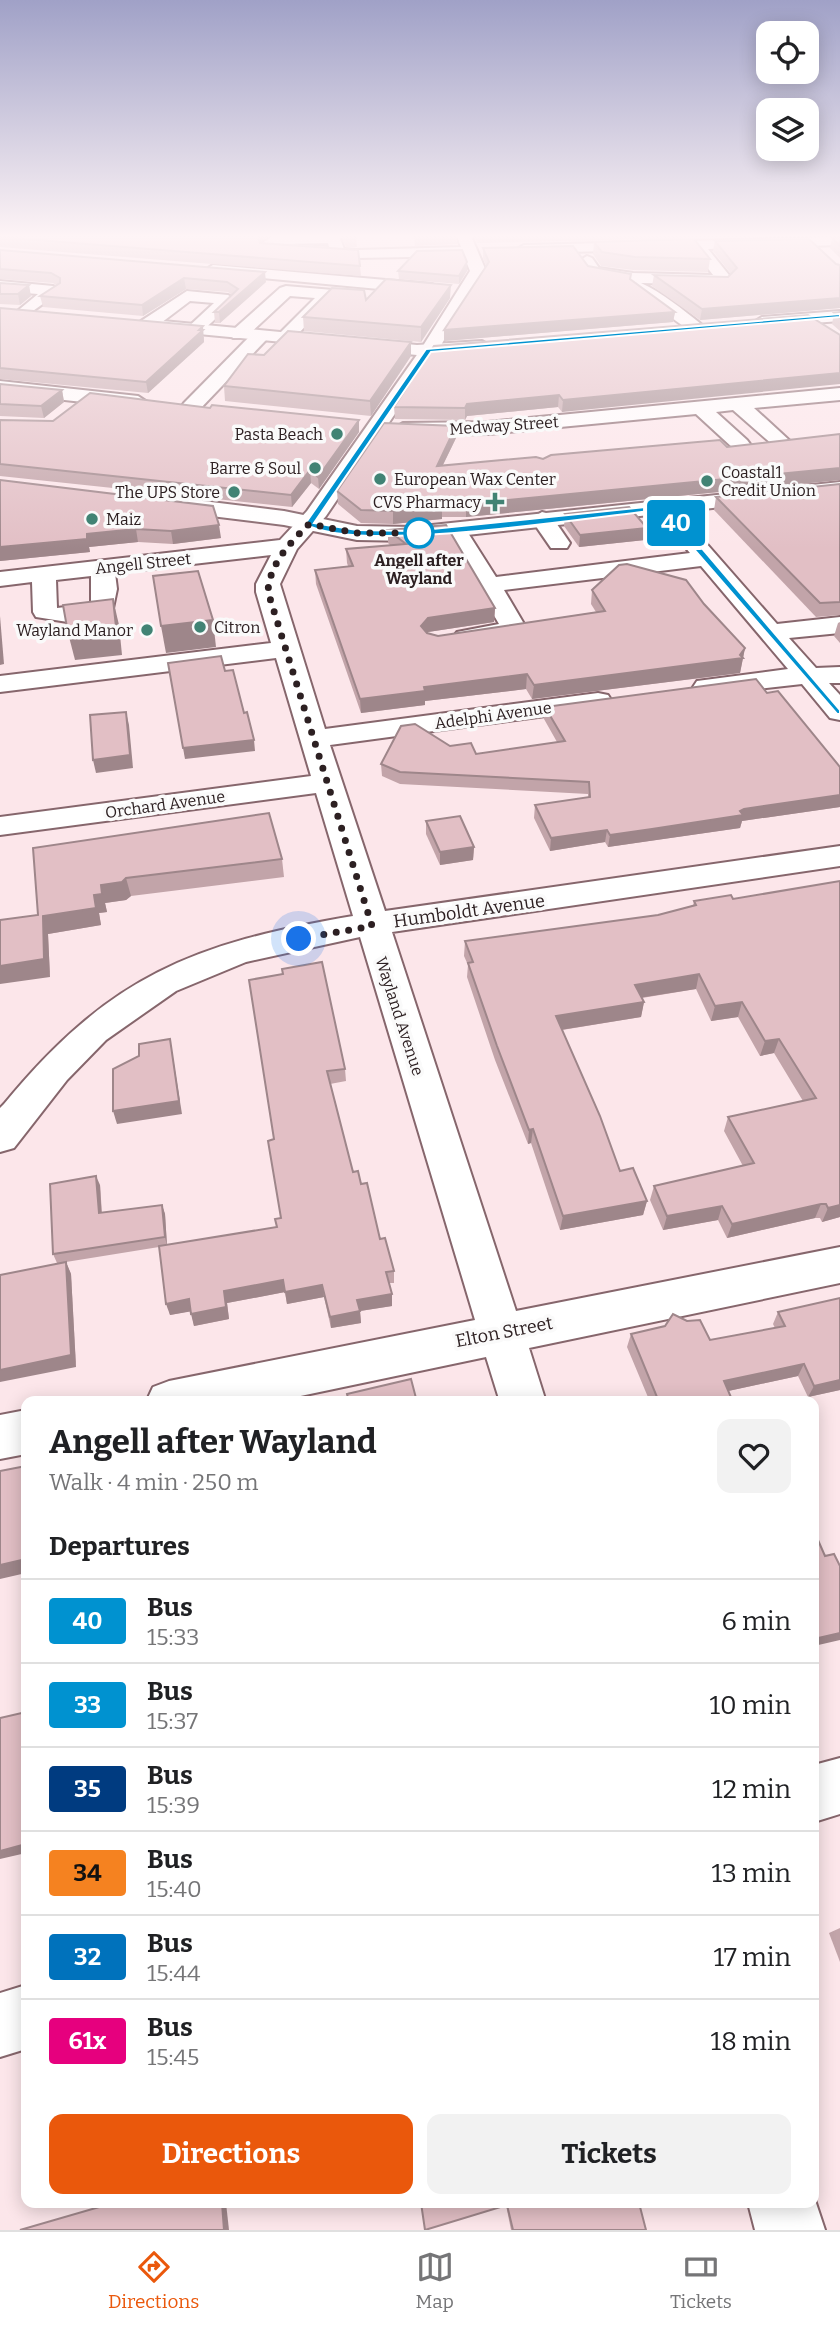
<!DOCTYPE html>
<html lang="en">
<head>
<meta charset="utf-8">
<style>
  :root { --surface:#fff; --page:#f2f2f2; --text:#202124; --muted:#757577; --line:#e0e0e0; --accent:#ea580c }
  body { margin:0; font-family:Bitter,serif; background:var(--page); color:var(--text); height:100vh; display:flex; flex-direction:column; font-size:26px; white-space:nowrap }
  * { box-sizing:border-box; margin:0 }
  p { font-size:23px; color:var(--muted) }
  .icon { flex:none; width:38px; height:38px; fill:none; stroke:currentColor; stroke-width:2; stroke-linecap:round; stroke-linejoin:round }
  .map { position:relative; flex:1; overflow:hidden }
  .panel { position:absolute; left:21px; top:1396px; width:798px; height:812px; display:flex; flex-direction:column; background:var(--surface); border-radius:14px; box-shadow:0 4px 18px #0003 }
  .panel>* { flex:none }
  .badge { padding:0 14px; border-radius:5px; font-size:24px; line-height:46px }
  .fabs { position:absolute; left:756px; top:21px; display:grid; gap:14px }
  .fabs a { display:grid; place-items:center; width:63px; height:63px; border-radius:14px; background:var(--surface); box-shadow:0 4px 18px #0003; font-size:35px }
  .you { position:absolute; width:35px; height:35px; margin:-18px; border:5px solid #fff; border-radius:50%; background:#1a73e8; box-shadow:0 0 0 10px #1a73e833 }
  .map>.badge { position:absolute; translate:-50% -50%; box-shadow:0 0 0 4px #fff }
  h2 { padding:0 28px; font-size:26px; line-height:63px }
  .round { display:grid; place-items:center; flex:none; width:74px; height:74px; border-radius:14px; background:var(--page) }
  .overview { display:flex; align-items:center; justify-content:space-between; height:119px; padding:0 28px }
  h1 { font-size:33px; font-weight:700; line-height:52px }
  .cta { display:flex; gap:14px; margin-top:auto; padding:14px 28px }
  .cta a { flex:1; height:80px; border-radius:14px; background:var(--accent); color:#fff; font-size:28px; font-weight:700; line-height:80px; text-align:center }
  .cta a+a { background:var(--page); color:var(--text) }
  ul { padding:0; list-style:none }
  li { display:flex; align-items:center; gap:21px; height:84px; padding:0 28px; border-top:2px solid var(--line) }
  li div { flex:1 }
  li b { display:block; font-size:26px }
  li em { font-style:normal }
  li .badge { min-width:77px; font-weight:700; text-align:center }
  .tab-bar { display:flex; justify-content:space-around; align-items:center; height:98px; border-top:2px solid var(--line); background:var(--surface); font-size:19px; color:var(--muted) }
  .tab-bar a { display:grid; justify-items:center; gap:4px }
  .tab-bar .selected { color:var(--accent) }
  .map>svg:first-child { display:block }
</style>
</head>
<body>
<div class="map">
<svg width="840" height="2230" viewBox="0 0 840 2230">
  <rect width="100%" height="100%" fill="#fce6ea"/>
  <g fill="none" stroke-linecap="round" stroke-linejoin="round">
    <defs>
      <g id="minor">
        <path d="M273,236H339L344,249L356,250L461,247L457,236H471L486,271L438,350L326,516L297,549L280,584L325,729L598,693L608,695L612,701L608,707L598,709L330,745L385,911L840,846V866L392,932L516,1311L840,1247V1283L529,1348L546,1402H500L486,1357L272,1402H146L153,1387L169,1381L475,1320L360,937L246,962L176,991L106,1040L67,1080L14,1148L0,1152V1108L4,1104C109,976 194,943 353,916L316,793L0,835V817L311,776L276,658L0,692V676L271,643L256,592V584L271,555L115,573L117,589L112,613L74,623L36,617L33,612L32,582L0,586V572L280,540L307,511L421,349L470,271L464,256L356,258L261,250V244ZM328,243L329,247L287,244ZM91,576V604L57,608L56,580Z"/>
        <path d="M840,237V245L708,249L733,280L725,285L641,283C663,293 682,309 701,324L703,328L695,333C690,332 635,291 631,287L637,283L589,275L579,261L587,256L592,258L599,268L633,273L713,275L693,249L524,253L517,249L524,245Z"/>
        <polygon points="213,265 432,284 440,289 432,294 208,273 205,270"/>
        <polygon points="0,281 53,286 61,291 23,318 15,313 38,294 0,291"/>
        <polygon points="286,286 345,291 353,296 345,301 332,299 290,342 284,343 275,338 315,298 290,296 245,338 233,338 230,334 233,330 280,288"/>
        <polygon points="187,291 228,295 236,300 200,333 188,333 186,329 214,303 190,301 153,329 141,329 139,325 141,321"/>
        <polygon points="260,331 266,332 269,336 266,340 198,411 184,411 181,407 184,403 254,332"/>
        <polygon points="0,381 138,396 147,402 138,408 0,393"/>
        <polygon points="840,388 840,400 754,408 790,441 780,447 773,445 733,410 716,412 747,440 750,444 747,448 733,448 696,414 488,434 403,435 393,429 403,423 488,422"/>
        <polygon points="662,500 670,502 777,624 840,617 840,633 789,638 816,668 840,667 840,683 829,683 840,695 840,720 830,718 802,684 706,695 697,693 693,687 697,681 788,669 701,566 504,590 527,629 523,634 466,645 457,642 453,637 457,632 499,624 444,530 447,525 463,525 496,577 690,553 651,507"/>
        <polygon points="542,512 550,514 570,543 567,548 551,548 531,519"/>
        <polygon points="26,1410 26,1454 0,1459 0,1415"/>
        <polygon points="840,1758 840,1814 814,1822 814,1765"/>
        <polygon points="26,1985 26,2049 0,2057 0,1993"/>
        <polygon points="814,2197 825,2230 755,2230 748,2203 814,2203"/>
      </g>
      <g id="major">
        <polygon points="840,311 840,321 762,327 754,322 762,317"/>
        <polygon points="152,320 417,345 482,341 491,346 482,351 417,355 146,329 144,325 146,321"/>
        <polygon points="840,482 840,494 413,541 357,540 284,525 162,510 151,503 162,496 284,511 357,526 413,527"/>
      </g>
    </defs>
    <use href="#minor" stroke="#86666c" stroke-width="4"/>
    <use href="#major" stroke="#86666c" stroke-width="4"/>
    <use href="#minor" fill="#fff" fill-rule="evenodd"/>
    <use href="#major" fill="#fff" fill-rule="evenodd"/>
  </g>
  <g fill="#c2a4a9">
    <polygon points="0,236 260,243 360,266 361,276 0,247"/>
    <polygon points="341,236 356,236 357,247 346,247"/>
    <polygon points="414,236 457,236 457,244 415,246"/>
    <polygon points="474,236 759,236 477,243"/>
    <polygon points="840,237 840,258 830,248 832,238"/>
    <polygon points="715,241 840,265 840,310 840,308 700,320 652,286 654,275 728,277 731,274 713,251"/>
    <polygon points="594,242 710,259 708,272 633,270 601,266 593,254"/>
    <polygon points="483,248 588,266 675,312 673,322 444,341 444,330 486,266 483,258"/>
    <polygon points="0,250 266,282 220,323 215,323 214,312 232,295 228,292 186,289 143,316 43,307 40,296 56,285 53,283 0,279"/>
    <polygon points="398,271 467,271 459,284 399,279"/>
    <polygon points="0,283 31,296 20,305 0,304"/>
    <polygon points="450,298 421,342 304,331 303,317"/>
    <polygon points="0,308 204,337 204,342 148,393 0,379"/>
    <polygon points="840,312 840,331 832,324 834,313"/>
    <polygon points="840,335 562,412 558,407 467,416 465,420 395,419 394,407"/>
    <polygon points="264,355 411,356 371,416 225,401 224,386"/>
    <polygon points="0,384 62,390 64,402 44,418 0,416"/>
    <polygon points="0,420 359,432 319,489 311,483 292,507 0,476"/>
    <polygon points="840,434 840,480 466,517 442,517 442,519 393,524 361,523 338,504 337,491 456,438 443,465 727,447"/>
    <polygon points="0,480 221,538 173,544 138,542 89,547 90,552 0,561"/>
    <polygon points="840,484 840,615 816,617 714,510 716,497"/>
    <polygon points="565,514 645,540 579,547 564,526"/>
    <polygon points="388,530 495,608 494,622 428,632 427,633 438,636 596,612 591,604 592,590 704,604 745,648 740,673 532,699 526,689 425,701 425,705 361,713 316,584 315,570 348,566 347,563 346,549 390,545 388,543"/>
    <polygon points="840,622 840,643 834,636 838,623"/>
    <polygon points="767,693 840,767 840,807 742,821 740,828 649,841 608,847 605,842 550,851 534,818 535,805 588,797 588,794 400,784 382,776 381,764 450,746 476,754 557,742 544,719 545,707"/>
    <polygon points="426,821 474,847 473,860 440,865 426,834"/>
    <polygon points="33,848 282,859 284,877 131,896 126,900 105,903 107,912 99,913 101,925 48,934 50,977 38,915"/>
    <polygon points="840,881 840,1217 822,1222 820,1218 815,1218 727,1238 718,1220 663,1230 650,1200 654,1186 743,1166 724,1131 728,1117 803,1101 774,1053 760,1056 738,1017 711,1021 696,989 642,998 644,1002 641,1017 562,1030 620,1171 647,1201 643,1215 560,1230 531,1143 528,1144 495,1060 467,977 468,965 464,956 465,941 658,915 693,906 694,901 733,899"/>
    <polygon points="249,980 345,1069 346,1081 330,1084 353,1172 361,1184 380,1239 394,1271 394,1283 389,1283 392,1294 392,1306 360,1311 361,1323 331,1328 324,1297 287,1304 285,1292 227,1303 229,1319 194,1326 191,1311 170,1315 159,1247 66,1262 71,1274 76,1367 57,1263 53,1254 100,1185 102,1213 162,1205 165,1214 167,1245 277,1227 281,1218 274,1139"/>
    <polygon points="778,1312 840,1390 808,1397 798,1376 728,1391 733,1402 650,1402 627,1347 631,1334 710,1340 775,1328 773,1324"/>
    <polygon points="840,1928 840,1962 829,1933"/>
    <polygon points="421,2203 639,2203 646,2230 511,2230 506,2205"/>
  </g>
  <g fill="#9e868a">
    <polygon points="258,236 269,236 258,244"/>
    <polygon points="467,262 467,271 459,284 459,276"/>
    <polygon points="265,272 266,282 220,323 219,312"/>
    <polygon points="184,278 186,289 143,316 142,305"/>
    <polygon points="29,285 31,296 20,305 18,294"/>
    <polygon points="451,285 450,298 421,342 421,327"/>
    <polygon points="840,298 840,308 700,320 702,309"/>
    <polygon points="675,312 673,322 444,341 444,330"/>
    <polygon points="203,326 204,342 148,393 146,382"/>
    <polygon points="411,342 411,356 371,416 370,401"/>
    <polygon points="840,373 840,384 562,412 563,400"/>
    <polygon points="62,390 64,402 44,418 41,406"/>
    <polygon points="559,395 558,407 467,416 465,420 465,408 467,404"/>
    <polygon points="359,420 359,432 319,489 318,477"/>
    <polygon points="456,426 456,438 436,479 437,466"/>
    <polygon points="840,468 840,480 466,517 466,504"/>
    <polygon points="310,470 311,483 292,507 291,495"/>
    <polygon points="442,506 442,519 393,524 393,511"/>
    <polygon points="219,525 221,538 173,544 171,531"/>
    <polygon points="647,528 645,540 579,547 580,535"/>
    <polygon points="136,529 138,542 89,547 90,552 0,561 0,547 87,534"/>
    <polygon points="113,599 119,625 122,655 75,660 68,633"/>
    <polygon points="495,608 494,622 428,632 421,640 421,626 428,618"/>
    <polygon points="0,616 4,664 0,665"/>
    <polygon points="213,620 216,647 166,653 161,626"/>
    <polygon points="745,648 740,673 532,699 534,685 740,655"/>
    <polygon points="527,674 526,689 425,701 425,705 361,713 360,699 424,687"/>
    <polygon points="126,712 129,725 133,768 96,773 93,760"/>
    <polygon points="254,740 255,751 185,759 183,748"/>
    <polygon points="840,795 840,807 742,821 740,828 608,847 610,835 744,809"/>
    <polygon points="607,830 605,842 550,851 551,838"/>
    <polygon points="474,847 473,860 440,865 440,852"/>
    <polygon points="126,878 131,896 126,900 105,903 107,912 99,913 101,925 48,934 50,977 0,984 0,966 43,916 101,885"/>
    <polygon points="699,974 696,989 632,999 635,985"/>
    <polygon points="644,1002 641,1017 554,1031 556,1016"/>
    <polygon points="742,1002 738,1017 711,1021 715,1006"/>
    <polygon points="170,1039 182,1114 117,1124 113,1111"/>
    <polygon points="779,1039 774,1053 760,1056 765,1041"/>
    <polygon points="533,1129 531,1143 528,1144 529,1130"/>
    <polygon points="96,1176 100,1185 102,1223 99,1213"/>
    <polygon points="647,1201 643,1215 560,1230 563,1216"/>
    <polygon points="821,1204 815,1218 727,1238 732,1224"/>
    <polygon points="162,1205 165,1214 167,1246 165,1237"/>
    <polygon points="840,1205 840,1217 822,1222 828,1208"/>
    <polygon points="722,1206 718,1220 663,1230 667,1216"/>
    <polygon points="66,1262 71,1274 76,1367 0,1382 0,1370"/>
    <polygon points="283,1280 285,1292 227,1303 229,1319 194,1326 191,1314 224,1291"/>
    <polygon points="322,1285 324,1297 287,1304 285,1292"/>
    <polygon points="392,1294 392,1306 360,1311 361,1323 331,1328 330,1317 357,1300"/>
    <polygon points="189,1299 193,1311 170,1315 166,1304"/>
    <polygon points="804,1364 798,1376 719,1393 724,1381"/>
    <polygon points="840,1380 840,1390 808,1397 814,1386"/>
    <polygon points="26,1559 26,1573 0,1579 0,1565"/>
    <polygon points="840,1633 840,1640 814,1646 814,1639"/>
    <polygon points="26,1844 26,1853 0,1859 0,1851"/>
    <polygon points="222,2203 226,2203 229,2230 224,2230"/>
  </g>
  <g fill="#e2bfc5" stroke="#9e868a" stroke-width="2">
    <polygon points="0,236 258,236 260,243 358,250 360,266 0,237"/>
    <polygon points="840,237 840,246 832,238"/>
    <polygon points="694,239 710,259 635,257 602,252 594,242"/>
    <polygon points="809,239 836,264 840,265 840,298 702,309 654,275 728,277 737,268 715,241"/>
    <polygon points="573,246 588,266 631,274 630,279 675,312 444,330 489,262 483,248"/>
    <polygon points="0,250 265,272 219,312 214,312 238,289 227,282 184,278 142,305 40,296 60,283 60,278 51,273 0,269"/>
    <polygon points="462,250 467,262 459,276 398,271 417,251"/>
    <polygon points="386,279 451,285 421,327 303,317 332,288 364,290 366,300"/>
    <polygon points="0,283 29,285 18,294 0,294"/>
    <polygon points="0,308 203,326 199,330 203,330 146,382 0,368"/>
    <polygon points="840,312 840,318 834,313"/>
    <polygon points="808,315 840,335 840,373 563,400 559,395 467,404 465,408 394,407 434,346"/>
    <polygon points="288,331 411,342 370,401 224,386 248,354 264,355"/>
    <polygon points="0,384 62,390 41,406 0,404"/>
    <polygon points="90,393 210,408 212,405 359,420 318,477 310,470 291,495 0,464 0,420 53,421"/>
    <polygon points="384,423 456,426 437,466 536,457 543,459 551,455 720,440 727,447 840,434 840,468 466,504 441,504 442,506 393,511 361,510 337,491"/>
    <polygon points="0,480 213,506 219,525 171,531 136,529 87,534 87,539 0,547"/>
    <polygon points="840,484 840,602 820,603 716,497"/>
    <polygon points="629,507 647,528 580,535 565,514"/>
    <polygon points="446,525 495,608 428,618 421,626 427,633 438,636 605,611 592,590 619,565 627,564 686,580 704,604 745,648 740,655 743,658 534,685 527,674 424,687 425,691 360,699 315,570 353,566 346,549 406,544 388,530"/>
    <polygon points="198,571 213,620 161,626 153,576"/>
    <polygon points="113,599 116,627 68,633 63,605"/>
    <polygon points="221,656 225,671 233,670 244,713 247,712 254,740 183,748 168,663"/>
    <polygon points="756,679 767,693 778,691 840,767 840,795 744,809 740,811 743,815 652,829 610,835 607,830 551,838 535,805 590,797 589,782 400,772 381,764 401,726 415,724 450,746 471,743 476,754 565,741 545,707"/>
    <polygon points="126,712 130,755 93,760 90,715"/>
    <polygon points="269,813 282,859 126,878 122,882 101,885 102,894 94,895 96,908 43,916 44,959 0,966 0,920 38,915 33,848"/>
    <polygon points="460,816 474,847 440,852 426,821"/>
    <polygon points="840,881 840,1205 828,1208 826,1204 821,1204 732,1224 722,1206 667,1216 654,1186 754,1163 728,1117 816,1098 779,1039 765,1041 742,1002 715,1006 699,974 635,985 644,1002 556,1016 600,1116 620,1171 633,1168 647,1201 563,1216 533,1129 529,1130 497,1046 468,963 473,962 465,941 658,915 696,905 694,901 731,895 733,899"/>
    <polygon points="322,962 345,1069 327,1071 353,1172 358,1171 361,1184 367,1183 380,1239 385,1238 394,1271 386,1272 392,1294 357,1300 360,1311 330,1317 322,1285 285,1292 283,1280 224,1291 226,1307 191,1314 189,1299 166,1304 159,1246 277,1227 275,1219 281,1218 268,1141 274,1139 249,980 283,974 282,969"/>
    <polygon points="170,1039 179,1101 113,1111 113,1069 139,1056 139,1044"/>
    <polygon points="96,1176 99,1213 162,1205 165,1237 53,1254 50,1184"/>
    <polygon points="66,1262 71,1355 0,1370 0,1275"/>
    <polygon points="840,1298 840,1380 814,1386 804,1364 724,1381 733,1402 659,1402 631,1334 665,1326 673,1314 687,1321 700,1320 710,1340 785,1326 778,1312"/>
    <polygon points="411,1379 417,1402 349,1402 347,1394"/>
    <polygon points="26,1466 26,1559 0,1565 0,1471"/>
    <polygon points="814,1531 825,1556 834,1554 840,1566 840,1633 814,1639"/>
    <polygon points="26,1712 26,1844 0,1851 0,1718"/>
    <polygon points="113,2203 222,2203 224,2230 20,2230"/>
    <polygon points="421,2203 639,2203 646,2230 513,2230 507,2205 425,2230"/>
  </g>
  <linearGradient id="sky" x2="0" y2="1"><stop stop-color="#a0a1c7"/><stop offset="0.43" stop-color="#fef4f6"/><stop offset="1" stop-color="#fef4f6" stop-opacity="0"/></linearGradient>
  <rect width="840" height="549" fill="url(#sky)"/>
  <path fill="#0092d0" stroke="#fff" stroke-width="2" d="M840,314V317L431,352L314,523L357,530L413,531L665,505L840,710V714H837L660,510C589,517 360,555 305,524L426,349Z"/>
  <g fill="none" stroke-linecap="round" stroke-linejoin="round">
    <path stroke="#2d2022" stroke-width="7" stroke-dasharray="0 12.6" d="M299,939L372,926L268,592C269,564 291,542 309,524L357,533H419"/>
  </g>
  <g fill="#418374" stroke="#fafafa" stroke-width="2.5">
    <circle cx="337" cy="434" r="7"/>
    <circle cx="315" cy="468" r="7"/>
    <circle cx="380" cy="479" r="7"/>
    <circle cx="707" cy="481" r="7"/>
    <circle cx="234" cy="492" r="7"/>
    <path d="M491.5 491.5h7v7h7v7h-7v7h-7v-7h-7v-7h7z"/>
    <circle cx="92" cy="519" r="7"/>
    <circle cx="200" cy="627" r="7"/>
    <circle cx="147" cy="630" r="7"/>
  </g>
  <circle fill="#fff" stroke="#0092d0" stroke-width="3.5" cx="419" cy="533" r="14"/>
  <g text-anchor="middle" stroke-width="7" stroke-linejoin="round" paint-order="stroke">
    <g font-size="16" fill="#2d2022" stroke="#fafafa">
      <text transform="translate(504 425) rotate(-4)" y="6">Medway Street</text>
      <text transform="translate(143 563) rotate(-6)" y="6">Angell Street</text>
      <text transform="translate(493 715) rotate(-8)" y="6">Adelphi Avenue</text>
      <text transform="translate(165 804) rotate(-8)" y="6">Orchard Avenue</text>
      <text transform="translate(400 1016) rotate(72)" y="6">Wayland Avenue</text>
    </g>
    <g font-size="16" fill="#2d2022" stroke="#fafafa" text-anchor="end">
      <text x="323" y="440">Pasta Beach</text>
      <text x="301" y="474">Barre &amp; Soul</text>
      <text x="721" y="478" text-anchor="start">Coastal1<tspan x="721" dy="18">Credit Union</tspan></text>
      <text x="394" y="485" text-anchor="start">European Wax Center</text>
      <text x="220" y="498">The UPS Store</text>
      <text x="481" y="508">CVS Pharmacy</text>
      <text x="106" y="525" text-anchor="start">Maiz</text>
      <text x="214" y="633" text-anchor="start">Citron</text>
      <text x="133" y="636">Wayland Manor</text>
    </g>
    <g font-size="16" font-weight="bold" fill="#2d2022" stroke="#fafafa">
      <text x="419" y="566">Angell after<tspan x="419" dy="18">Wayland</tspan></text>
    </g>
    <g font-size="18" fill="#2d2022" stroke="#fafafa">
      <text transform="translate(469 911) rotate(-8)" y="6">Humboldt Avenue</text>
      <text transform="translate(504 1332) rotate(-11)" y="6">Elton Street</text>
    </g>
  </g>
</svg>
<div class="fabs">
<a><svg class="icon" aria-label="locate" viewBox="0 0 24 24"><circle cx="12" cy="12" r="6"/><path d="M12 2v4M12 18v4M2 12h4M18 12h4"/></svg></a>
<a><svg class="icon" aria-label="layers" viewBox="0 0 24 24"><path d="M12 4l9 5-9 5-9-5zM3 14l9 5 9-5"/></svg></a>
</div>
<div class="you" style="left:299px;top:939px"></div>
<b class="badge" style="left:676px;top:523px;background:#0092d0;color:#fff">40</b>
<section class="panel">
<div class="overview"><div><h1>Angell after Wayland</h1><p>Walk · 4 min · 250 m</p></div><a class="round"><svg class="icon" aria-label="heart" viewBox="0 0 24 24"><path d="M12 20l-8-8c-3-5 5-10 8-4 3-6 11-1 8 4z"/></svg></a></div>
<h2>Departures</h2>
<ul>
<li><span class="badge" style="background:#0092d0;color:#fff">40</span><div><b>Bus</b><p>15:33</p></div><em>6 min</em></li>
<li><span class="badge" style="background:#0092d0;color:#fff">33</span><div><b>Bus</b><p>15:37</p></div><em>10 min</em></li>
<li><span class="badge" style="background:#003b80;color:#fff">35</span><div><b>Bus</b><p>15:39</p></div><em>12 min</em></li>
<li><span class="badge" style="background:#f58220;color:#111">34</span><div><b>Bus</b><p>15:40</p></div><em>13 min</em></li>
<li><span class="badge" style="background:#0072bc;color:#fff">32</span><div><b>Bus</b><p>15:44</p></div><em>17 min</em></li>
<li><span class="badge" style="background:#e6007e;color:#fff">61x</span><div><b>Bus</b><p>15:45</p></div><em>18 min</em></li>
</ul>
<div class="cta"><a>Directions</a><a>Tickets</a></div>
</section>
</div>
<nav class="tab-bar">
<a class="selected"><svg class="icon" aria-label="directions" viewBox="0 0 24 24"><path d="M12 3l9 9-9 9-9-9zM9 14v-3h6M13 9l2 2-2 2"/></svg>Directions</a>
<a><svg class="icon" aria-label="map" viewBox="0 0 24 24"><path d="M3 6l6-2 6 2 6-2v14l-6 2-6-2-6 2zM9 4v14M15 6v14"/></svg>Map</a>
<a><svg class="icon" aria-label="tickets" viewBox="0 0 24 24"><path d="M3 7h18v10H3zM15 7v10"/></svg>Tickets</a>
</nav>
</body>
</html>
